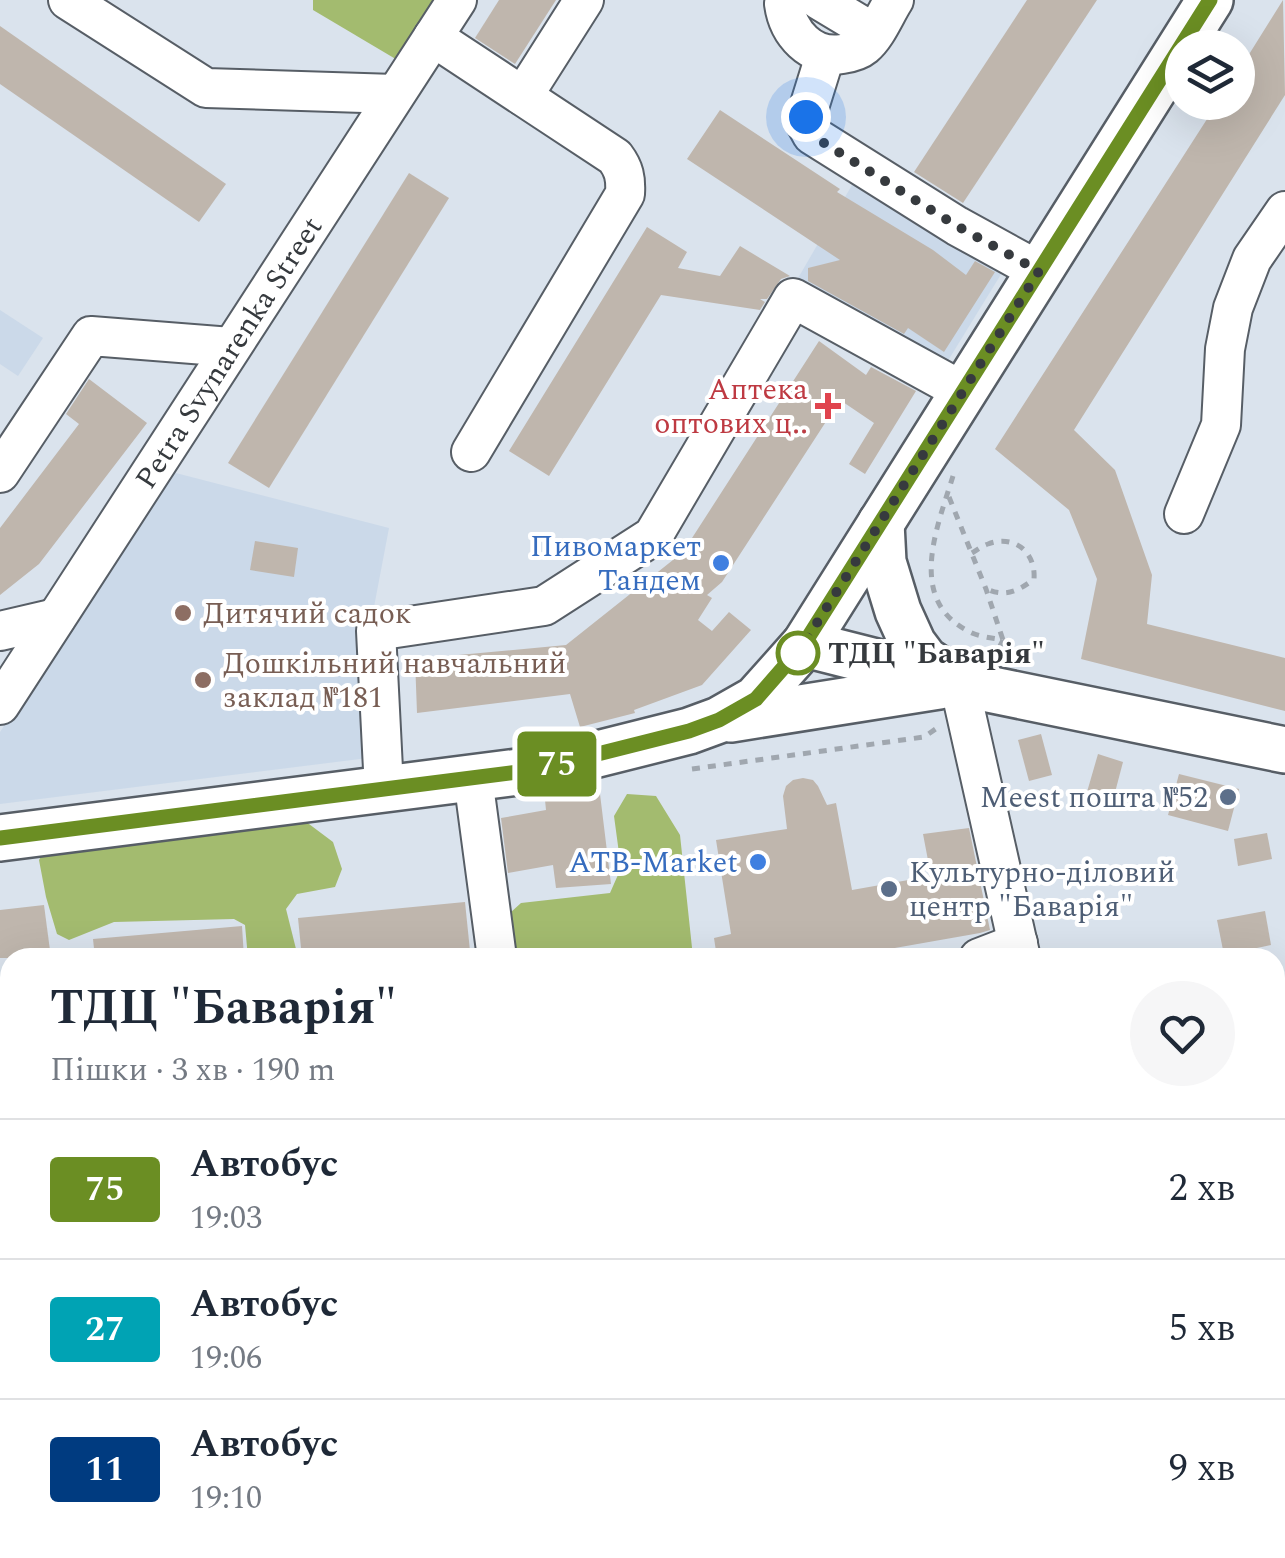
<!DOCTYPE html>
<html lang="uk">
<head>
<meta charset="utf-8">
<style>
  :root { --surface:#fff; --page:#f6f6f7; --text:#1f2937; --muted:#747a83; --line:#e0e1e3 }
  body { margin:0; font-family:Spectral,serif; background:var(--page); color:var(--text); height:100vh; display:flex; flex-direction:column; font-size:38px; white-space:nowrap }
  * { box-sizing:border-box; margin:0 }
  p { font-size:32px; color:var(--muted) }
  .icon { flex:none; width:55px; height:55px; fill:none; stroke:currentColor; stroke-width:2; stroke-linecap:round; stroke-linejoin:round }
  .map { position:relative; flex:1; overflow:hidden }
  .drawer { position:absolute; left:0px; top:948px; width:1285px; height:612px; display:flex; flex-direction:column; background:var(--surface); border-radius:30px 30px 0 0; box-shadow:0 10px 40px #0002 }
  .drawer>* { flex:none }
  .badge { padding:0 20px; border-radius:8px; font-size:35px; line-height:65px }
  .controls { position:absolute; left:1165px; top:30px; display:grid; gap:20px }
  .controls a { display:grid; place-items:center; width:90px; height:90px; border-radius:50%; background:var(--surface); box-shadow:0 10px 40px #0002; font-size:50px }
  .you { position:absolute; width:50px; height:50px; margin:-25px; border:8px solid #fff; border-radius:50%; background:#1a73e8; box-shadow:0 0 0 15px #1a73e833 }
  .map>.badge { position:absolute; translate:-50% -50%; box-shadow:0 0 0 5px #fff }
  .round { display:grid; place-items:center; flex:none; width:105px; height:105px; border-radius:52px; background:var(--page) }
  .overview { display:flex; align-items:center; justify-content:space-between; height:170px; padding:0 50px }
  h1 { font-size:48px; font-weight:700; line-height:75px }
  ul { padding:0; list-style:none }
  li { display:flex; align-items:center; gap:30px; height:140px; padding:0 50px; border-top:2px solid var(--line) }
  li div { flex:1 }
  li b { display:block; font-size:38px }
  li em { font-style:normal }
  li .badge { min-width:110px; font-weight:700; text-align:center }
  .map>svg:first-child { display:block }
</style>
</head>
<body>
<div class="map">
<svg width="1285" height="1558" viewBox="0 0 1285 1558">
  <rect width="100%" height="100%" fill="#dae3ed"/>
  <g fill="#cbd9e9">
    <polygon points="859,173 1011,258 941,372 790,292"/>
    <polygon points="0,310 43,338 18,376 0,364"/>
    <polygon points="172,472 389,528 370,628 376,757 0,804 0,732"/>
  </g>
  <g fill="#a3bb6f">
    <polygon points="313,0 438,0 399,61 313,10"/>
    <polygon points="627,794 656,796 680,835 693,957 505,957 502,920 521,903 610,893 621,868 614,816"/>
    <polygon points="305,821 333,842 342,869 335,887 297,894 286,909 298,957 248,958 245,925 234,919 114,922 69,940 57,934 46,897 39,860 52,837"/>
    <polygon points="10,1294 10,1455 0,1349 0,1295"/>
    <polygon points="19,1550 857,1550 858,1558 20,1558"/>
  </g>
  <g fill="#bfb6ad">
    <polygon points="499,0 556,0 515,64 475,38"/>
    <polygon points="1027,0 1097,0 963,203 914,172"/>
    <polygon points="1283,0 1285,95 1074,430 1115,470 1152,575 1147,624 1285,658 1285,711 1081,659 1097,579 1069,510 995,449 1218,102 1238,102 1238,72"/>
    <polygon points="0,26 226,184 199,222 0,84"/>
    <polygon points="720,110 840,189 837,192 933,250 966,275 975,261 995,272 944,352 908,328 904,334 808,281 808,268 840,260 687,159"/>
    <polygon points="409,173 449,198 269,488 228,463"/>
    <polygon points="647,227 687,252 678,268 720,276 740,246 790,276 781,279 767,299 760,299 765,302 760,310 661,295 549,476 509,451"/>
    <polygon points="819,341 866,375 871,367 916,391 865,474 849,464 874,423 840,400 722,582 707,595 712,598 698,620 712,631 729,612 751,630 702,685 634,710 635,713 580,727 570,694 417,713 415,659 566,645 683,552"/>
    <polygon points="89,379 147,423 39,564 0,595 0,528 79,424 66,414"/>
    <polygon points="255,541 298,548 294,577 250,570"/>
    <polygon points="1041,734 1052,775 1029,781 1018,740"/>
    <polygon points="1098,754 1123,762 1113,800 1087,792"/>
    <polygon points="1179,774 1239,789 1228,831 1168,815"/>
    <polygon points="803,778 813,780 818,786 827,805 836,803 852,890 931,876 923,834 969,828 990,930 980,933 838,958 717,958 714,938 731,934 716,840 787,829 783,796 786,786 793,780"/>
    <polygon points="600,794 611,884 556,888 553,865 508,873 501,818 546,810 545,800"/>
    <polygon points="1267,833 1272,859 1238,866 1234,839"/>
    <polygon points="465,902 470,951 399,958 302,958 298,918"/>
    <polygon points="44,905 51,958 0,958 0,910"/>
    <polygon points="1265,911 1271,945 1224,955 1217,920"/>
    <polygon points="242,926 244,958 95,958 93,939"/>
  </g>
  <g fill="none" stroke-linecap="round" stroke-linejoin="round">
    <defs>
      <g id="minor">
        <polyline points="68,0 206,88 395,94"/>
        <path d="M787,0L784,4C788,33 811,59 842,54C849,53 858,51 864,46C877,35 885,14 894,0"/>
        <polyline points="819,0 874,33"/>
        <path d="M433,37L615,157C624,169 626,178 625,194L471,452"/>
        <polyline points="825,56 806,117 806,124 812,135 957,226 1039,271"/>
        <polyline points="523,96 584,0"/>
        <polyline points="0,473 91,336 231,347"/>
        <polyline points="1184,514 1221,425 1225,349 1233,308 1252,259 1285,211"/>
        <polyline points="0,631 56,618"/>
        <polyline points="959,683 1021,958"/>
        <path id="s1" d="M0,705L457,0"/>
        <polyline points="473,778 497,958"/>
        <polyline points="384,789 376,631 544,606 653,536 793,298 964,392"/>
        <polyline points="979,958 1018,943"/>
        <polyline points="0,1074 10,1073"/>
      </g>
      <g id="major">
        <polyline points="881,523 883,562 898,611 913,644 925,660 951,677"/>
        <polyline points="805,644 959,683 1285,750"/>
        <polyline points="731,719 939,686"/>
        <polyline points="0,838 534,770 689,731 719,720 756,699 805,644 1210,0"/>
      </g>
    </defs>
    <use href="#minor" stroke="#575e66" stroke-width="42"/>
    <use href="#major" stroke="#575e66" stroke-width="50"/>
    <g stroke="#a0a7af" stroke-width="5" stroke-dasharray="8 8" stroke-linecap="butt">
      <path d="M953,476C937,528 905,602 972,633C981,637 993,638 1003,640L994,658"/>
      <polyline points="949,497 986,589 1003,640"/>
      <path d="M972,553C977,550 982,546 988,544C1014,534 1036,552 1034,579C1020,590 1005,598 987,589"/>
      <polyline points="692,769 924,737 940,726"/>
      <polyline points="43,1550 44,1558"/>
      <polyline points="86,1550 95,1558"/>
      <polyline points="300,1550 301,1558"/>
      <polyline points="518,1550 524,1558"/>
      <polyline points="730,1550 730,1558"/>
      <polyline points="249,1558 255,1550"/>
      <polyline points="469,1558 470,1550"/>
      <polyline points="635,1558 635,1550"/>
    </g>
    <use href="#minor" stroke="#fff" stroke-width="38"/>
    <use href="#major" stroke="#fff" stroke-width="45"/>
  </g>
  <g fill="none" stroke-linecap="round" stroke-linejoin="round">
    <defs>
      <polyline id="line" points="0,838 534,770 689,731 719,720 756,699 804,644 1210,0"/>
    </defs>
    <use href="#line" stroke="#fff" stroke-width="22"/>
    <use href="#line" stroke="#6b8e23" stroke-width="15"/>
    <polyline stroke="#363a3e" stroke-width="10" stroke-dasharray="0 18" points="798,653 1039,271 957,226 816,138 808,130 806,117"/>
  </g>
  <path fill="#e0444e" stroke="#fff" stroke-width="4" d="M823 391h10v10h10v10h-10v10h-10v-10h-10v-10h10z"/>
  <g fill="#3f7fe0" stroke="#fff" stroke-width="4">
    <circle cx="721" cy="563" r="10"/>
    <circle cx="758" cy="862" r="10"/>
  </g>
  <g fill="#8d6e63" stroke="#fff" stroke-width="4">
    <circle cx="183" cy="613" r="10"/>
    <circle cx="203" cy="680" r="10"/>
  </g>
  <circle fill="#fff" stroke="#6b8e23" stroke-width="5" cx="798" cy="653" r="20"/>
  <g fill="#5c6f8a" stroke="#fff" stroke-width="4">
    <circle cx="1228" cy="797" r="10"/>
    <circle cx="889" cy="889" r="10"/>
  </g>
  <g text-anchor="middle" stroke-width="8" stroke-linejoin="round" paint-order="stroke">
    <g font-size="30" fill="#363a3e" stroke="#fff">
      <text dy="10" stroke="none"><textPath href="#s1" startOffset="420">Petra Svynarenka Street</textPath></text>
    </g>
    <g font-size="30" fill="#be3a42" stroke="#fff" text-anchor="end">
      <text x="808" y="399">Аптека<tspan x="808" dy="34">оптових ц‥</tspan></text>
    </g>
    <g font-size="30" fill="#366cbe" stroke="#fff" text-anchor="end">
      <text x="701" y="556">Пивомаркет<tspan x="701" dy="34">Тандем</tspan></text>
      <text x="738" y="872">ATB-Market</text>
    </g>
    <g font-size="30" fill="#785e54" stroke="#fff" text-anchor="start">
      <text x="203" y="623">Дитячий садок</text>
      <text x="223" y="673">Дошкільний навчальний<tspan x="223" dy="34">заклад №181</tspan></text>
    </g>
    <g font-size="30" font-weight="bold" fill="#363a3e" stroke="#fff" text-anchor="start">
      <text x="828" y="663">ТДЦ "Баварія"</text>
    </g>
    <g font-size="30" fill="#4e5e75" stroke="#fff" text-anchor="end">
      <text x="1208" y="807">Meest пошта №52</text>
      <text x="909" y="882" text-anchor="start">Культурно-діловий<tspan x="909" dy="34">центр "Баварія"</tspan></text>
    </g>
  </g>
</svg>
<div class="controls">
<a><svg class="icon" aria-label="layers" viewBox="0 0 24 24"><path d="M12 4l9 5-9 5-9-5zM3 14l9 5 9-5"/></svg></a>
</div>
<div class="you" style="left:806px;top:117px"></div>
<b class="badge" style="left:557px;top:764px;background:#6b8e23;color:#fff">75</b>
<section class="drawer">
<div class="overview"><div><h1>ТДЦ &quot;Баварія&quot;</h1><p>Пішки · 3 хв · 190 m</p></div><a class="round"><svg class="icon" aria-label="heart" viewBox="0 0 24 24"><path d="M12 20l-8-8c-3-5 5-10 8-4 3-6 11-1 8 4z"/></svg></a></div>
<ul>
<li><span class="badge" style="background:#6b8e23;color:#fff">75</span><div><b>Автобус</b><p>19:03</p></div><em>2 хв</em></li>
<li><span class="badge" style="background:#00a3b4;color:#fff">27</span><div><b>Автобус</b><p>19:06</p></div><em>5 хв</em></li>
<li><span class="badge" style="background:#003b80;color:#fff">11</span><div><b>Автобус</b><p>19:10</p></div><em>9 хв</em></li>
</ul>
</section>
</div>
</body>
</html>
